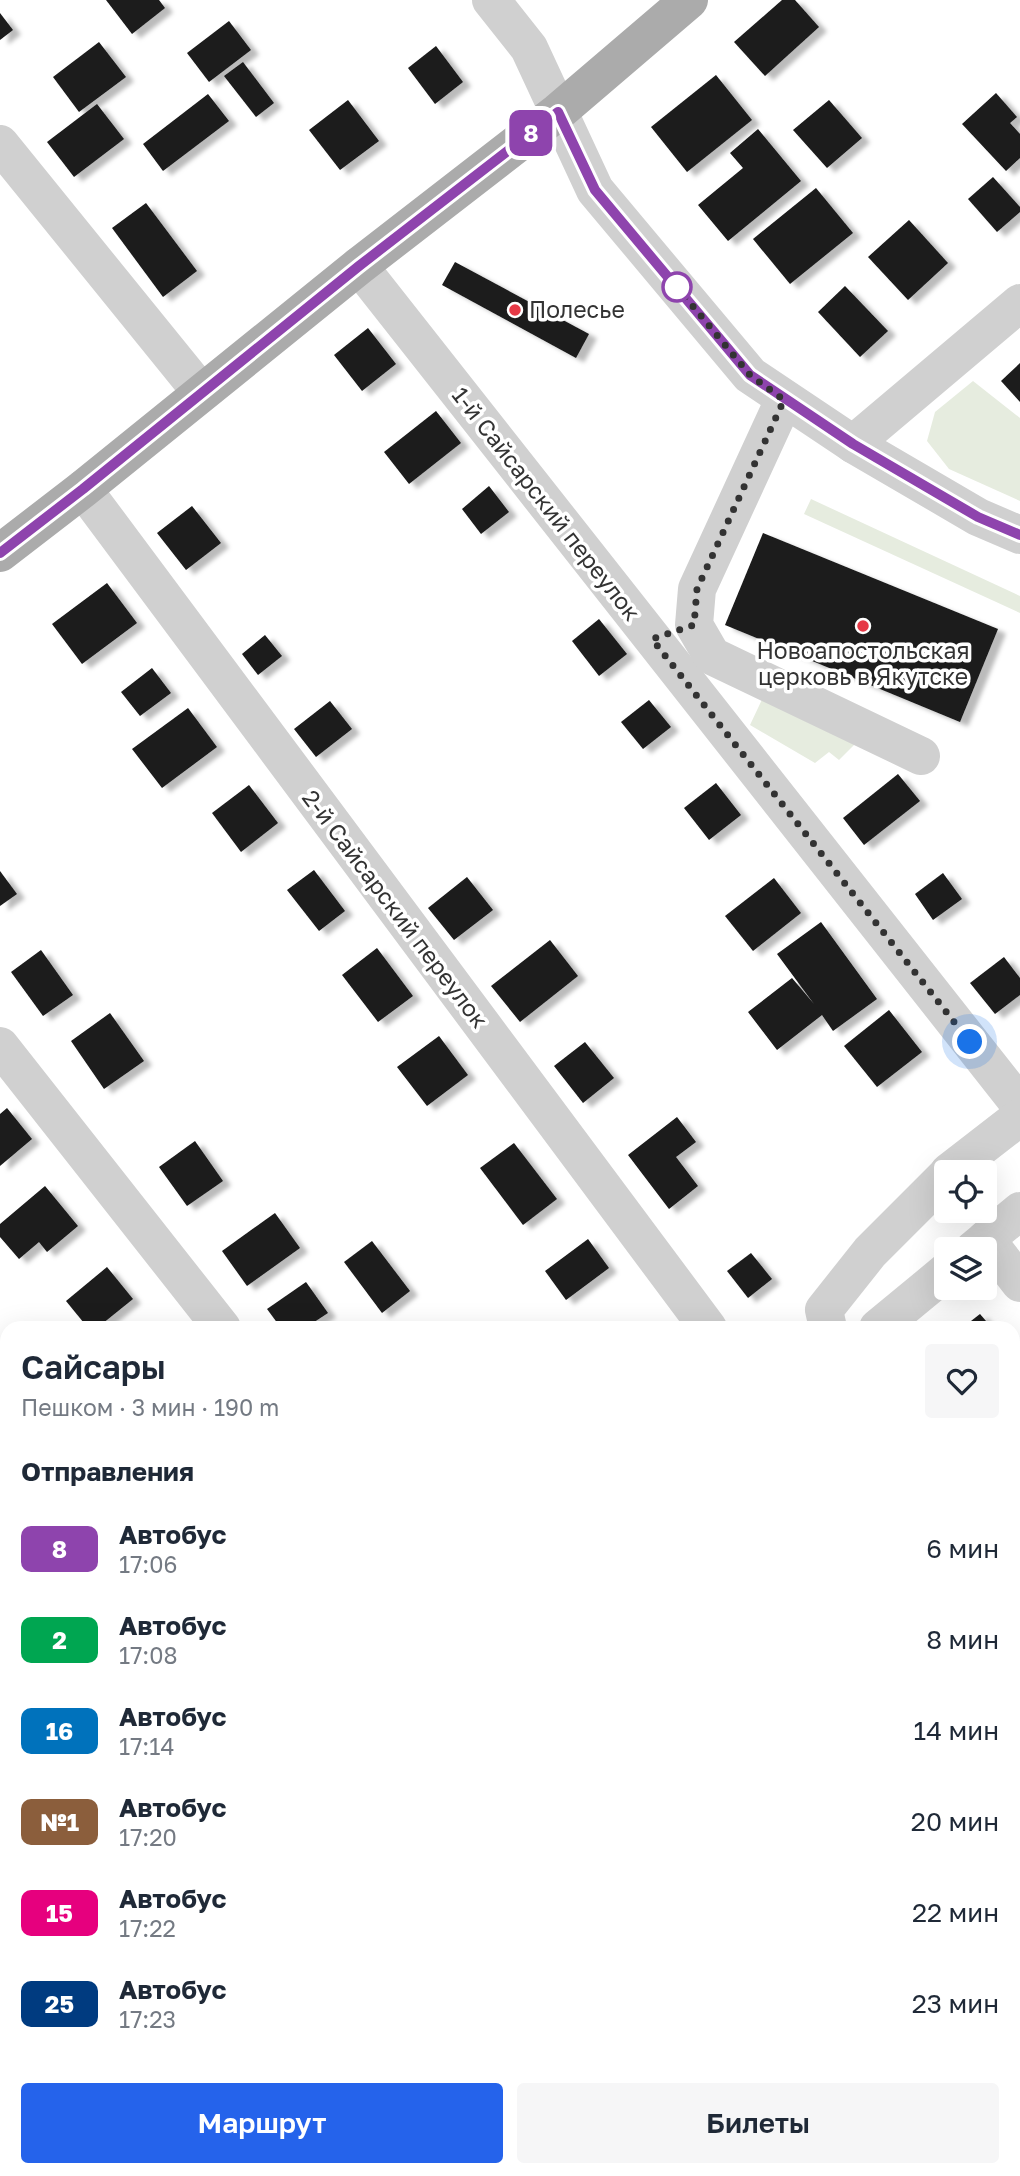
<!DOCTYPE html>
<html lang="ru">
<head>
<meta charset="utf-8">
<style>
  :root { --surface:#fff; --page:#f6f6f7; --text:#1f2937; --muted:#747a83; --accent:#2563eb }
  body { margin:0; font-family:"Golos Text",sans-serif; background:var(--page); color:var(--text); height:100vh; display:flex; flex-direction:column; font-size:26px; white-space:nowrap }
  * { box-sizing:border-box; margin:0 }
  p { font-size:23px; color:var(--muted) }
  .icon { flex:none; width:38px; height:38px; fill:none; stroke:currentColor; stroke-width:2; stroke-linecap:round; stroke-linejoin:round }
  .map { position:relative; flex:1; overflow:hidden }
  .sheet { position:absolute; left:0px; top:1321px; width:1020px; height:856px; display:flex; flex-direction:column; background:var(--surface); border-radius:21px 21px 0 0; box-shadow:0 7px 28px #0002 }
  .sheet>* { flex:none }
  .badge { padding:0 14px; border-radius:10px; font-size:24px; line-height:46px }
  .fabs { position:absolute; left:934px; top:1160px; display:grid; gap:14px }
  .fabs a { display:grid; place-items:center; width:63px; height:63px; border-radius:7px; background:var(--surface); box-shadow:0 7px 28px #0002; font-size:35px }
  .you { position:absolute; width:35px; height:35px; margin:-18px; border:5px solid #fff; border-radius:50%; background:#1a73e8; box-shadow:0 0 0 10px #1a73e833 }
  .map>.badge { position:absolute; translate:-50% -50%; box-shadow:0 0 0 4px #fff }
  h2 { padding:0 21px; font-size:26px; line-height:63px }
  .round { display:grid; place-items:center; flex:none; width:74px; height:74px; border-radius:7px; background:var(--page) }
  .headline { display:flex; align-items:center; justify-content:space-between; height:119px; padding:0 21px }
  h1 { font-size:33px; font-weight:600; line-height:52px }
  .primary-button { display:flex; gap:14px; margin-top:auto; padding:14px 21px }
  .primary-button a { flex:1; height:80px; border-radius:7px; background:var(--accent); color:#fff; font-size:28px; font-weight:600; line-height:80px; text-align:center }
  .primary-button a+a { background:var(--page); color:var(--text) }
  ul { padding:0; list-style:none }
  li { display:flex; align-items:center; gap:21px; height:91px; padding:0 21px }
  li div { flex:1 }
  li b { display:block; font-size:26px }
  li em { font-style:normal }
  li .badge { min-width:77px; font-weight:700; text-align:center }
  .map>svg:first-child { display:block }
</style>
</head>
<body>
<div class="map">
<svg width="1020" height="2176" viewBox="0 0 1020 2176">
  <defs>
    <filter id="shadow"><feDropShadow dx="8" dy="4.5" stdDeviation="2" flood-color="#0004"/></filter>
  </defs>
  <rect width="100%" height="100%" fill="#fff"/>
  <g fill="#e6ecdf">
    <polygon points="973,381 1020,418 1020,501 949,469 927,441 935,412"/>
    <polygon points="811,499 1020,596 1020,613 804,514"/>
    <polygon points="765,693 860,739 839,760 829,752 815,763 750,725"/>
  </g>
  <g fill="#1a1a1a" filter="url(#shadow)">
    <polygon points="106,0 159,0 165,8 132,34"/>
    <polygon points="782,0 795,0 819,27 765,76 734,42"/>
    <polygon points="0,13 13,30 0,40"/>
    <polygon points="229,21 251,50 209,82 187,53"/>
    <polygon points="99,42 126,77 79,112 53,77"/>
    <polygon points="436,46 463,82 435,104 408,68"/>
    <polygon points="243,62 274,103 256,117 224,76"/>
    <polygon points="716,75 752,120 687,172 651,127"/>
    <polygon points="996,93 1017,117 1010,123 1020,134 1020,158 1006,171 962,124"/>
    <polygon points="208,94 229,121 163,171 143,144"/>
    <polygon points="348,100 379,141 340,170 309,130"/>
    <polygon points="829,100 862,138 827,168 793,130"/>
    <polygon points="97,104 124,139 74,177 47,142"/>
    <polygon points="758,129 801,181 728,241 698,205 743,168 730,153"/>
    <polygon points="993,177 1020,207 1020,212 997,232 968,199"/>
    <polygon points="816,188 853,233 790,284 753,239"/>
    <polygon points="146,203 197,271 163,297 112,228"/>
    <polygon points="909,220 948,263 908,300 868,257"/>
    <polygon points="455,262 589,334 576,358 442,285"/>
    <polygon points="845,286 888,331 860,357 818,312"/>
    <polygon points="368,328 396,364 362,391 334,355"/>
    <polygon points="1020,363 1020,402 1001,381"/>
    <polygon points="436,411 461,443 409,484 384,452"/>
    <polygon points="489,486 509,512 481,534 462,509"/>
    <polygon points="192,506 221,543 186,570 157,533"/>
    <polygon points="763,533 998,629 960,722 725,625"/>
    <polygon points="107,583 137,623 82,664 52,624"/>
    <polygon points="599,619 627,654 599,676 572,641"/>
    <polygon points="265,635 282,656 258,675 242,654"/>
    <polygon points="152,668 171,693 140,716 121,692"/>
    <polygon points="649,700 671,727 643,749 621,722"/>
    <polygon points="330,701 352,729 316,757 294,729"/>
    <polygon points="188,708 217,747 162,788 132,749"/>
    <polygon points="898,774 920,801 864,845 843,818"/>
    <polygon points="716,783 741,815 709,840 684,808"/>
    <polygon points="249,785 278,823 241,852 212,813"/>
    <polygon points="314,870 345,911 319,931 287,890"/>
    <polygon points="0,871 17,894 0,906"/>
    <polygon points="943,873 962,899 933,920 915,894"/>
    <polygon points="467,877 493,910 454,940 428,908"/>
    <polygon points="774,878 801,913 753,951 725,916"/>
    <polygon points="821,922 877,999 833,1031 822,1015 777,1050 748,1012 792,978 814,1004 777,954"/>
    <polygon points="550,940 578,976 520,1022 491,986"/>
    <polygon points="377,948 413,996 378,1022 342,975"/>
    <polygon points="41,950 73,995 43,1016 11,972"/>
    <polygon points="1004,957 1020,978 1020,995 995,1014 970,983"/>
    <polygon points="889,1010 922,1052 877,1087 844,1046"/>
    <polygon points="110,1013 144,1061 104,1089 71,1041"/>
    <polygon points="439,1036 468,1075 427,1106 397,1067"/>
    <polygon points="585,1042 614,1078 583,1103 554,1066"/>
    <polygon points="7,1108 32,1139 0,1166 0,1114"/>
    <polygon points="677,1117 696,1142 676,1157 698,1186 669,1209 628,1155"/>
    <polygon points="195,1141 223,1181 187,1206 159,1167"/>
    <polygon points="514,1143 557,1199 523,1225 480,1168"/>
    <polygon points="45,1186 78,1226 47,1252 39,1242 19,1259 0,1237 0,1224"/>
    <polygon points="275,1213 300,1248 247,1286 222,1251"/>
    <polygon points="588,1239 609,1268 566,1300 545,1271"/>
    <polygon points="372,1241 410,1291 382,1313 344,1262"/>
    <polygon points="751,1253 772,1279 748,1298 727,1271"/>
    <polygon points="107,1267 133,1299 97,1328 88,1328 66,1301"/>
    <polygon points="306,1282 328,1313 305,1328 281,1328 267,1309"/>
    <polygon points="980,1314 992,1328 962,1328"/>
    <polygon points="1013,1353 1020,1361 1020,1383 1013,1389"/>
    <polygon points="7,1417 7,1465 0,1471 0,1419 2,1421"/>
    <polygon points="1020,1620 1020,1702 1013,1707 1013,1625"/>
    <polygon points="7,1792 7,1844 0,1850 0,1798"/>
    <polygon points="1020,1824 1020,1857 1013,1847 1013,1829"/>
    <polygon points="7,2127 7,2170 74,2170 66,2176 0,2176 0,2132"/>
    <polygon points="1020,2129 1020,2176 958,2176 966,2170 1013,2170 1013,2134"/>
    <polygon points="307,2170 391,2170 396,2176 311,2176"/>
    <polygon points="421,2170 505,2170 510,2176 426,2176"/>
    <polygon points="734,2170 801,2170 806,2176 726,2176"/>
  </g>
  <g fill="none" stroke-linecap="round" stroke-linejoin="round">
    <g stroke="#d0d0d0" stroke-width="38">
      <polyline points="491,0 529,48 595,190 750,375 853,444 978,517 1020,535"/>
      <polyline points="0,144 201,392"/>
      <polyline points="359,266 1020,1105"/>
      <polyline points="784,400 697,589 694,625 712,656 921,756"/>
      <polyline points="853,444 1020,303"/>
      <polyline points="83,489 708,1328"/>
      <polyline points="0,1046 222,1328"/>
      <polyline points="949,1172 1020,1117"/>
      <polyline points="986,1239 1020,1283"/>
      <polyline points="973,1250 1020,1211"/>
      <polyline points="828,1328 824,1310 870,1252 947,1175"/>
      <polyline points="878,1328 947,1271"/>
      <polyline points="1013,1520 1020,1515"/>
      <polyline points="0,1641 7,1635"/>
      <polyline points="0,1677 7,1687"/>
      <polyline points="1013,1724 1020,1719"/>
      <polyline points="1013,1927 1020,1937"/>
      <polyline points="0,2083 7,2078"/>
      <polyline points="288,2170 291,2176"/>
      <polyline points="144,2176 153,2170"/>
    </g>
    <polyline stroke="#ababab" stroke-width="38" points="0,553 83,489 359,266 558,112 689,0"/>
  </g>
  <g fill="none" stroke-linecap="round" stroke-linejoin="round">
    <defs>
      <polyline id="line" points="0,553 83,489 359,266 558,112 595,190 750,375 853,444 978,517 1020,535"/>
    </defs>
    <use href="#line" stroke="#fff" stroke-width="16"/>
    <use href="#line" stroke="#8e44ad" stroke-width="10"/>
    <polyline stroke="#333" stroke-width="7" stroke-dasharray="0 12.6" points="677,287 750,375 784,400 697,589 694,625 652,639 970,1042"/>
  </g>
  <circle fill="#fff" stroke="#8e44ad" stroke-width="3.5" cx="677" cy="287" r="14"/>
  <g fill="#e63946" stroke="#fff" stroke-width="2.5">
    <circle cx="515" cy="310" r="7"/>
    <circle cx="863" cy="626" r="7"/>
  </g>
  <g text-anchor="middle" stroke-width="7" stroke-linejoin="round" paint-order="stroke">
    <g font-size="23" fill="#333" stroke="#fff" text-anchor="start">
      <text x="529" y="318">Полесье</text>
      <text x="863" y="659" text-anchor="middle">Новоапостольская<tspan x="863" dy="26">церковь в Якутске</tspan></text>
    </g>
    <g font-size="23" fill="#333" stroke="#fff">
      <text transform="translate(546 504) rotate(52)" y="8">1-й Сайсарский переулок</text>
      <text transform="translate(395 909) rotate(53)" y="8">2-й Сайсарский переулок</text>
    </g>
  </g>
</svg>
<div class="fabs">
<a><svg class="icon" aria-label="locate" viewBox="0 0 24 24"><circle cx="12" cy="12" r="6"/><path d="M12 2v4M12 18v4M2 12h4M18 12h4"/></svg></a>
<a><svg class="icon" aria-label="layers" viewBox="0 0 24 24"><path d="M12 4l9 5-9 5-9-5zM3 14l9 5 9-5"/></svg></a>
</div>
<div class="you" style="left:970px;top:1042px"></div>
<b class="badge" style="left:531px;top:133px;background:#8e44ad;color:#fff">8</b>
<section class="sheet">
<div class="headline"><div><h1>Сайсары</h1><p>Пешком · 3 мин · 190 m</p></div><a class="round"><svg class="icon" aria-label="heart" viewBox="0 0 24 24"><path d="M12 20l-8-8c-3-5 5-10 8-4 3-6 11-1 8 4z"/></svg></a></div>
<h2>Отправления</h2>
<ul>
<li><span class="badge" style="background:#8e44ad;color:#fff">8</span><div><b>Автобус</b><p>17:06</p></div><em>6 мин</em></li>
<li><span class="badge" style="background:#00a651;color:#fff">2</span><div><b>Автобус</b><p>17:08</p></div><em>8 мин</em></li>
<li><span class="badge" style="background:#0072bc;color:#fff">16</span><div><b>Автобус</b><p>17:14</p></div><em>14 мин</em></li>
<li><span class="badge" style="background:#8b5e3c;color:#fff">№1</span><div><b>Автобус</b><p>17:20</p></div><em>20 мин</em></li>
<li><span class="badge" style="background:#e6007e;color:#fff">15</span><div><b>Автобус</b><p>17:22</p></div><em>22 мин</em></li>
<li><span class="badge" style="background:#003b80;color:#fff">25</span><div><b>Автобус</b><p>17:23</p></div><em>23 мин</em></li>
</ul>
<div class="primary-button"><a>Маршрут</a><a>Билеты</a></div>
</section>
</div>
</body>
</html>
